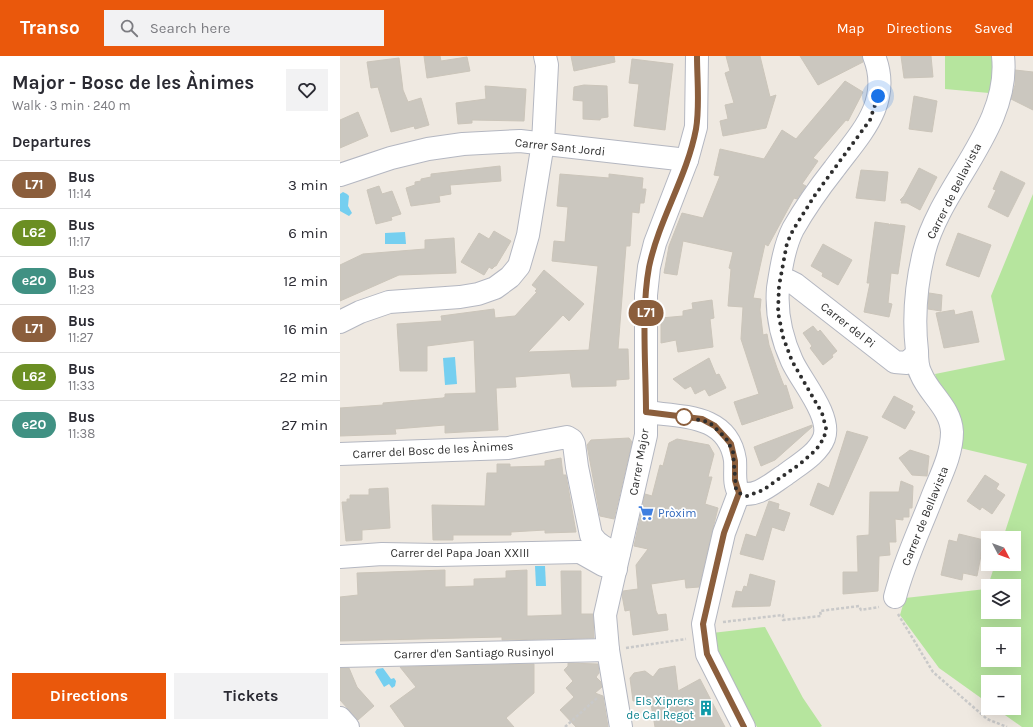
<!DOCTYPE html>
<html lang="en">
<head>
<meta charset="utf-8">
<style>
  :root { --surface:#fff; --page:#f2f2f3; --text:#2b2b33; --muted:#7c7c81; --line:#e1e1e2; --accent:#ea580c }
  body { margin:0; font-family:Karla,sans-serif; background:var(--page); color:var(--text); height:100vh; display:flex; flex-direction:column; font-size:15px; white-space:nowrap }
  * { box-sizing:border-box; margin:0 }
  p { font-size:13px; color:var(--muted) }
  .icon { flex:none; width:22px; height:22px; fill:none; stroke:currentColor; stroke-width:2; stroke-linecap:round; stroke-linejoin:round }
  .map { position:relative; flex:1; overflow:hidden }
  .drawer { display:flex; flex-direction:column; background:var(--surface); width:340px }
  .drawer>* { flex:none }
  .badge { padding:0 8px; border-radius:13px; font-size:14px; line-height:26px }
  .needle { width:26px; rotate:131deg }
  .fabs { position:absolute; left:641px; top:475px; display:grid; gap:8px }
  .fabs a { display:grid; place-items:center; width:40px; height:40px; border-radius:0px; background:var(--surface); box-shadow:0 4px 16px #0002; font-size:20px }
  .you { position:absolute; width:20px; height:20px; margin:-10px; border:3px solid #fff; border-radius:50%; background:#1a73e8; box-shadow:0 0 0 6px #1a73e833 }
  .map>.badge { position:absolute; translate:-50% -50%; box-shadow:0 0 0 2px #fff }
  h2 { padding:0 12px; font-size:15px; line-height:36px }
  .round { display:grid; place-items:center; flex:none; width:42px; height:42px; border-radius:0px; background:var(--page) }
  .summary { display:flex; align-items:center; justify-content:space-between; height:68px; padding:0 12px }
  h1 { font-size:19px; font-weight:700; line-height:30px }
  .cta { display:flex; gap:8px; margin-top:auto; padding:8px 12px }
  .cta a { flex:1; height:46px; border-radius:0px; background:var(--accent); color:#fff; font-size:16px; font-weight:700; line-height:46px; text-align:center }
  .cta a+a { background:var(--page); color:var(--text) }
  ul { padding:0; list-style:none }
  li { display:flex; align-items:center; gap:12px; height:48px; padding:0 12px; border-top:1px solid var(--line) }
  li div { flex:1 }
  li b { display:block; font-size:15px }
  li em { font-style:normal }
  li .badge { min-width:44px; font-weight:700; text-align:center }
  header { display:flex; align-items:center; gap:24px; box-sizing:border-box; height:56px; padding:0 20px; background:var(--accent); color:#fff }
  header strong { font-size:19px }
  nav { display:flex; gap:22px; margin-inline-start:auto; font-size:14px }
  .search { width:280px; height:36px; background:var(--page); display:flex; align-items:center; gap:10px; box-sizing:border-box; padding:0 14px; border-radius:0px; color:var(--muted); font-size:15px }
  main { display:flex; flex:1; min-height:0 }
  .map>svg:first-child { display:block }
</style>
</head>
<body>
<header>
<strong>Transo</strong>
<div class="search"><svg class="icon" aria-label="search" viewBox="0 0 24 24"><circle cx="10" cy="10" r="6"/><path d="M15 15l6 6"/></svg>Search here</div>
<nav><a>Map</a><a>Directions</a><a>Saved</a></nav>
</header>
<main>
<section class="drawer">
<div class="summary"><div><h1>Major - Bosc de les Ànimes</h1><p>Walk · 3 min · 240 m</p></div><a class="round"><svg class="icon" aria-label="heart" viewBox="0 0 24 24"><path d="M12 20l-8-8c-3-5 5-10 8-4 3-6 11-1 8 4z"/></svg></a></div>
<h2>Departures</h2>
<ul>
<li><span class="badge" style="background:#8b5e3c;color:#fff">L71</span><div><b>Bus</b><p>11:14</p></div><em>3 min</em></li>
<li><span class="badge" style="background:#6b8e23;color:#fff">L62</span><div><b>Bus</b><p>11:17</p></div><em>6 min</em></li>
<li><span class="badge" style="background:#409183;color:#fff">e20</span><div><b>Bus</b><p>11:23</p></div><em>12 min</em></li>
<li><span class="badge" style="background:#8b5e3c;color:#fff">L71</span><div><b>Bus</b><p>11:27</p></div><em>16 min</em></li>
<li><span class="badge" style="background:#6b8e23;color:#fff">L62</span><div><b>Bus</b><p>11:33</p></div><em>22 min</em></li>
<li><span class="badge" style="background:#409183;color:#fff">e20</span><div><b>Bus</b><p>11:38</p></div><em>27 min</em></li>
</ul>
<div class="cta"><a>Directions</a><a>Tickets</a></div>
</section>
<div class="map">
<svg width="693" height="671" viewBox="0 0 693 671">
  <rect width="100%" height="100%" fill="#efe9e1"/>
  <g fill="#b6e59e" fill-rule="evenodd">
    <polygon points="605,0 652,0 652,22 649,37 605,33"/>
    <path d="M693,138V671H682L655,652H674V626H648V647L599,612L560,559L565,542L646,533L648,530V556H674V530H648L655,508H674V482H663L687,408L620,392L595,318L665,304L651,240ZM648,578H674V604H648Z"/>
    <path d="M425,571L463,642L482,670L480,671H417C399,641 382,610 372,577Z"/>
  </g>
  <g fill="#75cff0">
    <polygon points="3,136 7,138 9,140 8,150 12,157 9,160 0,155 0,138"/>
    <polygon points="65,176 66,188 45,188 45,177"/>
    <polygon points="115,301 117,328 105,329 103,302"/>
    <polygon points="195,510 205,510 206,530 196,530"/>
    <polygon points="37,613 43,612 51,623 54,622 56,625 55,630 52,632 49,628 44,631 35,616"/>
  </g>
  <g fill="#cbc7bf" stroke="#cbc5ba">
    <polygon points="84,0 100,0 101,5 127,1 130,15 87,22"/>
    <polygon points="231,0 274,0 275,6 234,15"/>
    <polygon points="386,0 420,0 430,41 436,39 426,72 383,80 380,65 388,63 385,49 394,47 385,17 390,15"/>
    <polygon points="460,0 522,0 523,6 478,29"/>
    <polygon points="561,0 591,0 593,21 564,22"/>
    <polygon points="59,2 63,34 68,46 81,42 89,69 75,73 74,70 51,76 38,31 31,32 27,6"/>
    <polygon points="292,3 333,8 325,74 294,70 299,28 289,27"/>
    <polygon points="675,14 693,16 693,54 671,43 675,29"/>
    <polygon points="505,25 523,36 508,65 506,64 473,102 478,105 462,128 466,130 457,143 454,142 428,190 425,188 413,242 421,243 420,254 423,279 427,278 429,289 437,312 444,330 446,329 453,352 402,369 394,346 419,338 401,283 403,251 388,250 391,213 389,212 393,196 343,185 337,219 324,217 329,190 342,157 363,162 380,120 374,119 380,93 424,103 442,74 456,83"/>
    <polygon points="244,29 267,30 268,61 261,62 260,64 243,63 243,45 233,44 234,31"/>
    <polygon points="145,30 186,33 184,65 132,64 132,67 118,68 116,47 146,43"/>
    <polygon points="574,40 597,45 592,76 569,73"/>
    <polygon points="18,56 28,80 0,92 0,64"/>
    <polygon points="160,110 161,125 110,129 111,138 99,140 100,146 71,150 66,132 75,129 75,126 81,125 81,123 91,121 91,118"/>
    <polygon points="579,112 597,121 580,154 567,147 561,147 562,145 560,144 564,140"/>
    <polygon points="521,114 548,116 545,145 516,142"/>
    <polygon points="661,115 685,127 668,161 648,151 656,134 653,133"/>
    <polygon points="220,118 269,122 269,118 303,122 302,133 306,133 304,147 300,147 299,157 292,156 290,190 286,190 278,293 288,293 289,323 276,324 276,330 232,331 230,317 175,321 176,331 156,332 158,374 105,377 105,369 55,373 56,378 0,380 0,352 43,349 43,347 103,342 105,341 105,338 136,337 134,284 87,290 87,315 60,315 57,268 102,265 101,260 154,253 155,262 175,260 197,236 195,235 197,233 192,229 204,214 244,248 229,265 223,259 188,296 249,294 258,210 212,205 214,185 225,186 228,151 217,150"/>
    <polygon points="39,130 42,138 52,135 61,158 51,161 52,164 36,168 27,134"/>
    <polygon points="535,166 549,168 549,170 550,168 565,170 558,218 551,217 548,247 552,248 549,261 524,256 530,227 527,227"/>
    <polygon points="154,175 171,185 156,210 155,210 152,213 149,211 144,219 121,206 139,177 149,183"/>
    <polygon points="618,177 651,189 639,221 606,209"/>
    <polygon points="114,182 116,217 59,219 0,245 0,209 23,198 85,193 85,184"/>
    <polygon points="483,188 512,204 498,229 482,220 483,217 471,210"/>
    <polygon points="589,237 602,239 601,255 588,253"/>
    <polygon points="372,244 374,262 370,263 373,291 338,296 336,284 321,287 321,262 343,260 343,255 353,253 352,247"/>
    <polygon points="614,254 615,259 632,255 639,286 604,292 596,257"/>
    <polygon points="473,270 478,276 480,274 497,295 492,299 493,301 483,309 470,292 472,290 463,277"/>
    <polygon points="369,302 376,319 379,318 386,332 369,340 365,333 355,338 351,330 345,333 333,323"/>
    <polygon points="554,340 573,350 571,354 575,356 565,373 542,361"/>
    <polygon points="472,369 472,371 435,404 421,410 414,391"/>
    <polygon points="507,375 528,381 493,459 470,449 478,427 489,432"/>
    <polygon points="289,382 292,386 274,463 260,460 247,389 251,384"/>
    <polygon points="337,383 369,389 374,398 368,421 372,421 365,448 378,452 374,468 359,531 346,532 345,523 311,528 316,555 318,559 326,558 328,574 293,579 290,554 285,555 282,539 283,535 298,533 296,509 308,493 294,490 305,438 312,440 320,409 323,410 329,387"/>
    <polygon points="570,394 589,400 587,420 572,419 559,402"/>
    <polygon points="221,402 223,419 226,419 236,476 205,477 205,474 171,476 171,479 113,479 113,484 93,484 92,449 145,450 147,417 157,417 157,408 170,408 170,411 205,410 205,405"/>
    <polygon points="645,419 659,428 656,433 665,439 652,458 642,451 640,454 627,445"/>
    <polygon points="561,425 573,430 572,452 569,452 569,461 563,461 563,464 555,463 556,486 549,486 550,499 539,500 538,535 503,538 503,516 518,516 517,480 529,479 530,436 559,436"/>
    <polygon points="48,432 50,472 22,474 22,484 6,485 2,446 7,446 7,443 10,443 10,439 29,439 29,433"/>
    <polygon points="429,445 439,448 438,453 450,457 444,475 432,471 423,504 400,498 406,478 416,481"/>
    <polygon points="619,478 644,484 637,520 623,517 622,524 601,519 609,484 617,486"/>
    <polygon points="105,514 105,531 134,530 134,523 166,522 166,515 187,514 187,560 192,560 222,559 221,515 241,515 241,558 253,558 254,582 162,584 162,581 0,585 0,541 18,539 17,517"/>
    <polygon points="410,518 435,525 430,550 392,551 396,535 402,536 404,530 407,531"/>
    <polygon points="228,607 258,608 259,617 256,621 261,626 262,631 255,637 263,640 268,671 236,671 220,654 234,641 226,632 233,625 224,614 228,610"/>
    <polygon points="194,608 194,637 166,662 174,671 65,671 50,650 76,631 60,611"/>
    <polygon points="335,610 338,635 360,623 385,671 315,671 310,643 293,645 290,622 294,617 305,615 313,621 319,613"/>
    <polygon points="0,612 9,612 17,631 34,650 18,664 0,644"/>
  </g>
  <g fill="none" stroke-linecap="round" stroke-linejoin="round">
    <defs>
      <g id="minor">
        <polyline points="0,119 51,102 88,93 123,88 180,85 347,104"/>
        <polyline points="439,230 449,225 455,228 555,306 567,307 577,298"/>
        <polyline points="0,266 20,256 49,246 120,241 138,238 155,232 170,221 179,210 188,179 203,87 207,9 205,0"/>
        <path d="M306,356C343,361 388,358 395,404C396,416 393,427 399,437C417,442 431,428 445,419C458,409 478,398 484,382C492,360 461,325 452,305C442,283 436,257 438,232C441,213 444,191 453,173C465,152 479,132 494,113C519,79 553,47 534,0"/>
        <path d="M0,398L168,392L227,381L232,384L234,388L237,411L251,479C258,490 267,493 279,497"/>
        <polyline points="399,437 384,477 363,568 367,598 404,671"/>
        <polyline points="240,496 263,509 276,513"/>
        <polyline points="0,501 42,498 97,499 240,496"/>
        <path d="M555,541C564,506 580,473 593,439C601,419 612,398 612,376C611,352 589,338 581,318C577,311 577,303 577,295C573,261 576,229 584,196C601,129 671,71 663,0"/>
        <polyline points="0,600 268,594"/>
        <polyline points="0,662 8,671"/>
        <polyline points="281,671 268,594 265,559 306,379 306,239 309,211 315,187 347,104 356,71 357,0"/>
      </g>
    </defs>
    <use href="#minor" stroke="#b4b7c1" stroke-width="24"/>
    <g stroke="#c9c9c9" stroke-width="2.5" stroke-dasharray="3 2" stroke-linecap="butt">
      <polyline points="558,558 593,616 647,663 667,671"/>
      <polyline points="383,566 443,559 443,564 481,560 480,555 519,550 521,554 539,551"/>
      <polyline points="286,592 346,583"/>
      <polyline points="225,671 257,642"/>
    </g>
    <use href="#minor" stroke="#fff" stroke-width="22"/>
  </g>
  <g fill="none" stroke-linecap="round" stroke-linejoin="round">
    <defs>
      <path id="line" d="M357,0C357,23 360,50 356,73C347,121 319,163 309,211C301,255 306,311 306,356L362,363L375,370L386,382L391,388L395,405V424L399,437L384,477L363,568L367,598L404,671"/>
    </defs>
    <use href="#line" stroke="#fff" stroke-width="9"/>
    <use href="#line" stroke="#8b5e3c" stroke-width="6"/>
    <polyline stroke="#2e2e2e" stroke-width="4" stroke-dasharray="0 7.2" points="344,361 369,366 386,382 393,396 396,433 399,437 407,440 423,434 460,408 476,394 484,382 486,372 482,357 452,305 443,281 438,256 439,230 447,187 453,174 475,139 530,64 538,40"/>
  </g>
  <defs>
    <symbol id="supermarket-bare" viewBox="-9 -9 18 18"><path d="M-6-5.5h2.5l.6 2H6L4.5 2H-2.5L-4.4-4H-6ZM-1.5 3.2a1.3 1.3 0 1 0 .1 0ZM3 3.2a1.3 1.3 0 1 0 .1 0Z" fill="#3f7fe0" stroke="#fff" stroke-width="2.5" paint-order="stroke"/></symbol>
    <symbol id="building-bare" viewBox="-9 -9 18 18"><path d="M-4-6H4V6H1V3H-1V6H-4ZM-2.5-4.3h1.7v1.8h-1.7ZM.8-4.3h1.7v1.8H.8ZM-2.5-1h1.7V.8h-1.7ZM.8-1h1.7V.8H.8Z" fill="#0f9aa8" stroke="#fff" stroke-width="2.5" paint-order="stroke"/></symbol>
  </defs>
  <g fill-rule="evenodd">
    <use href="#supermarket-bare" x="295" y="446" width="22" height="22"/>
    <use href="#building-bare" x="355" y="641" width="22" height="22"/>
  </g>
  <circle fill="#fff" stroke="#8b5e3c" stroke-width="2" cx="344" cy="361" r="8"/>
  <g text-anchor="middle" stroke-width="3.5" stroke-linejoin="round" paint-order="stroke">
    <g font-size="12" fill="#2e2e2e" stroke="#fff">
      <text transform="translate(220 91) rotate(6)" y="4">Carrer Sant Jordi</text>
      <text transform="translate(614 135) rotate(-63)" y="4">Carrer de Bellavista</text>
      <text transform="translate(508 269) rotate(38)" y="4">Carrer del Pi</text>
      <text transform="translate(93 394) rotate(-3)" y="4">Carrer del Bosc de les Ànimes</text>
      <text transform="translate(299 406) rotate(-80)" y="4">Carrer Major</text>
      <text transform="translate(585 460) rotate(-68)" y="4">Carrer de Bellavista</text>
      <text x="120" y="501">Carrer del Papa Joan XXIII</text>
      <text transform="translate(134 597) rotate(-1)" y="4">Carrer d'en Santiago Rusinyol</text>
    </g>
    <g font-size="12" fill="#366cbe" stroke="#fff" text-anchor="start">
      <text x="318" y="461">Pròxim</text>
    </g>
    <g font-size="12" fill="#0d838f" stroke="#fff" text-anchor="end">
      <text x="354" y="649">Els Xiprers<tspan x="354" dy="14">de Cal Regot</tspan></text>
    </g>
  </g>
</svg>
<div class="fabs">
<a><svg class="needle" viewBox="-14 -14 28 28"><path d="M0-13l5 13h-10z" fill="#e53935"/><path d="M0 13l5-13h-10z" fill="#7c7c81"/></svg></a>
<a><svg class="icon" aria-label="layers" viewBox="0 0 24 24"><path d="M12 4l9 5-9 5-9-5zM3 14l9 5 9-5"/></svg></a>
<a>+</a>
<a>−</a>
</div>
<div class="you" style="left:538px;top:40px"></div>
<b class="badge" style="left:306px;top:257px;background:#8b5e3c;color:#fff">L71</b>
</div>
</main>
</body>
</html>
